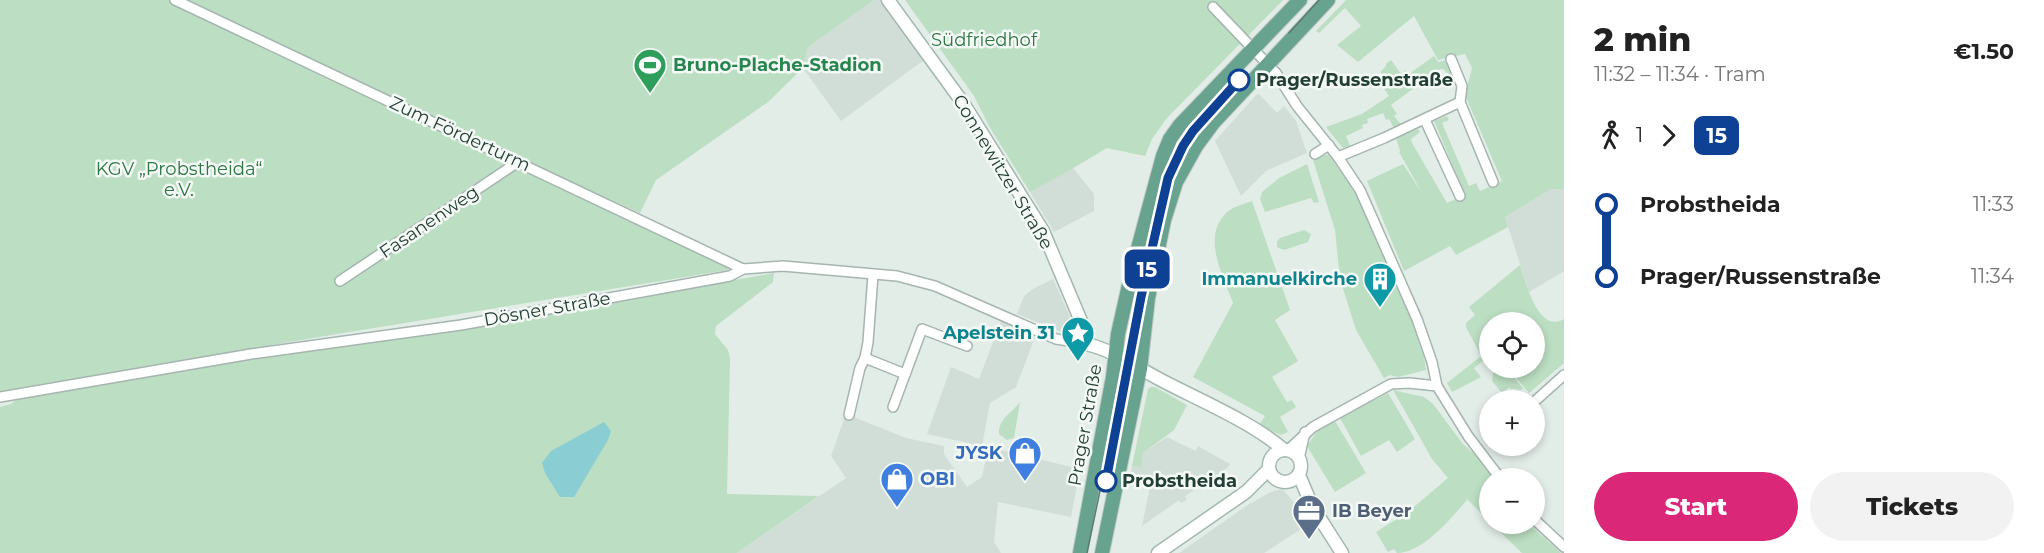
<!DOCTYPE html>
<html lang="en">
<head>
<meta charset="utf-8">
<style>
  :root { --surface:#fff; --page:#f2f2f2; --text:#222; --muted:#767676; --accent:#db2777 }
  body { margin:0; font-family:Montserrat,sans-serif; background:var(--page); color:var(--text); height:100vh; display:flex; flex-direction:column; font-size:22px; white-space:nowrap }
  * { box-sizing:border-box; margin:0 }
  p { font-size:20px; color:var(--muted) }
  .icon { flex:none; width:33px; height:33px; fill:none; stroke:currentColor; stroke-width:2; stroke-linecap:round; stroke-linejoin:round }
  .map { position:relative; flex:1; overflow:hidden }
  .drawer { display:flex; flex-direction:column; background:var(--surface); width:480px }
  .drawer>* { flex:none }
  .badge { padding:0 12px; border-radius:9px; font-size:21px; line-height:39px }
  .tools { position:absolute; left:1479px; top:312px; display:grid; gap:12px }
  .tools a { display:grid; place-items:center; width:66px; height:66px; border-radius:50%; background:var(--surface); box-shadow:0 3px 9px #0003; font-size:30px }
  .map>.badge { position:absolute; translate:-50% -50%; box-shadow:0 0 0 3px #fff }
  .legs { display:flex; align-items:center; gap:9px; height:66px; padding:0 30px; font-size:20px }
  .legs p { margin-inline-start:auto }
  .headline { display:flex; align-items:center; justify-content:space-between; height:102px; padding:0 30px }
  h1 { font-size:33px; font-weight:800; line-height:45px }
  .action { display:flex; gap:12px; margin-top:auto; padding:12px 30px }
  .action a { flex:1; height:69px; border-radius:36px; background:var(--accent); color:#fff; font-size:24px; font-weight:800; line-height:69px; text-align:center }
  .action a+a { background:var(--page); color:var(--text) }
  ul { padding:0 30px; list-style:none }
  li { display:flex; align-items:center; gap:21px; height:72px; font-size:22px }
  li i { display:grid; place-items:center; width:9px; height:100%; margin:0 8px; background:currentColor }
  li i::after { content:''; width:15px; height:15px; margin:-8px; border:4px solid; border-radius:50%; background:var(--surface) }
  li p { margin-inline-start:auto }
  li:first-child i { background:linear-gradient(#0000 50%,currentColor 0) }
  li:last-child i { background:linear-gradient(currentColor 50%,#0000 0) }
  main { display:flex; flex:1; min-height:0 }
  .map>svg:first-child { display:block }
</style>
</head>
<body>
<main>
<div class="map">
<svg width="1564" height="553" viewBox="0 0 1564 553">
  <rect width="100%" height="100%" fill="#e3ede8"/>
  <g fill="#d1ddd7">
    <polygon points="874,0 882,0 924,60 841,121 803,68 808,47"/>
    <polygon points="1258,93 1277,113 1284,106 1296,121 1307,153 1266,171 1241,196 1215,141"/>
    <polygon points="1073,168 1094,194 1094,211 1054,232 1030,192"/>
    <polygon points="1551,189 1564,189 1564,271 1529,292 1505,217"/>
    <polygon points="1053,279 1074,326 1069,332 1064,333 1017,314 1024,296 1033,289"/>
    <polygon points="1001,321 1028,332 1035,337 1016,387 990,403 982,446 927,434 951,367 979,379"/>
    <polygon points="846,414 906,438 944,446 944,454 967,487 982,477 988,447 1080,469 1071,517 998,502 994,542 1001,553 737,553 846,478 831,456"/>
    <polygon points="1167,437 1196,451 1198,446 1230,464 1227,468 1185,496 1187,500 1181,503 1179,500 1142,526 1151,482 1130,478 1132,466 1141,467 1143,453"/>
    <polygon points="1282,489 1312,522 1264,553 1179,553 1249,504 1271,492"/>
  </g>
  <g fill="#bcdec2">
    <polygon points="0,0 874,0 808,47 803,68 768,102 656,180 640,213 510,154 506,162 728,267 728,270 301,340 0,392"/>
    <polygon points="905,0 1283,0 1167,118 1152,139 1145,156 1107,148 1065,173 1030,192 990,128 974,96"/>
    <polygon points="1346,0 1564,0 1564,189 1551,189 1505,217 1508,227 1456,255 1450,246 1404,271 1367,181 1403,164 1422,193 1399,152 1400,151 1396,138 1418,129 1420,132 1411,139 1412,143 1447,203 1458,198 1460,200 1466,197 1434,121 1447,116 1449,120 1442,123 1469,186 1476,183 1480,191 1502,181 1465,95 1472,68 1465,54 1438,60 1414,16 1358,62 1337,45 1361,26 1345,8 1319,33 1316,31"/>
    <path d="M1434,56L1438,62L1448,60L1457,82L1443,69H1440L1391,105L1397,114L1394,116L1401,124L1394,128L1389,119L1386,120L1383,113L1367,119L1368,123L1362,125L1363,128L1346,136L1350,146L1343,148L1326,127L1362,114L1389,96C1382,86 1381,84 1381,71L1386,66V64L1391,60L1401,74L1405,70L1409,74Z"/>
    <polygon points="1325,155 1329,155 1355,192 1413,316 1420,347 1424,356 1426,370 1398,377 1390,375 1384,378 1356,330 1340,279 1335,230 1313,160"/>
    <polygon points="1307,164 1319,202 1314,203 1311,198 1265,212 1260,199 1262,192 1279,178"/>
    <polygon points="1155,196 1165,198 1139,336 1127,333"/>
    <path d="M1252,201L1290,310L1275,320L1298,361L1272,377L1287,402L1292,400L1296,407L1280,417L1288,432L1281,435L1259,425L1265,416L1193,377L1233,303C1224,277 1201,238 1226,213C1232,207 1244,204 1252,201Z"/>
    <polygon points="1304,230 1311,234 1308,242 1284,250 1277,247 1277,241 1280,238"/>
    <path d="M1520,265C1526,282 1538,334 1564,319V363L1529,393L1508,368H1534V322H1490L1489,347L1480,354L1466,327V323L1475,315L1469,307Z"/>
    <polygon points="774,273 773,282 716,326 715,334 728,350 730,358 727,494 819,496 737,553 0,553 0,407 11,404 18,398 230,361 450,332"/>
    <polygon points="1480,357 1484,360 1474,368 1481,377 1452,392 1447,383"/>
    <polygon points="1500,368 1506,368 1523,388 1521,390 1508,388 1502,393 1492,381 1493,373"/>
    <polygon points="1151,387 1155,387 1187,405 1174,430 1143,453 1141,467 1132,466 1148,389"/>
    <path d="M1393,390L1424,397L1433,404L1463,444L1481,460L1494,478H1490L1489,521L1465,497L1467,500C1451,518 1423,553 1397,553L1394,549L1388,552L1376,532L1408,512L1448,478L1432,459Z"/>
    <polygon points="1388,393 1415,439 1397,452 1389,440 1361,456 1340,418"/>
    <path d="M1020,402L1014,438L1007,440L999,434C998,419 1012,413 1020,402Z"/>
    <polygon points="1335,421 1366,473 1335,492 1307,446 1318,430"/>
    <polygon points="1492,524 1529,524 1561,553 1522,553"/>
  </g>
  <polygon fill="#8aced3" points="604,422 611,431 608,440 574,497 560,497 545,473 542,463 551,451"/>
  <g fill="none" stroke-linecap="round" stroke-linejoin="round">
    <defs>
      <g id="street">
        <polyline points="175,0 743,269"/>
        <polyline points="1213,7 1276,73 1297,106 1338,157 1360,190 1417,319 1432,362 1437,386 1468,436 1500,478"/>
        <polyline points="1460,102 1493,182"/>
        <polyline points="1425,120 1460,196"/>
        <polyline points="1315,154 1329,145"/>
        <polyline points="1338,157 1384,138 1460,102 1462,86 1451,59"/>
        <polyline points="340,281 518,162"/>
        <polyline points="865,358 905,374"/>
        <polyline points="0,397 251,354 461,325 730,276 743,269 783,266 897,276 935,286 1056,339 1082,343"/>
        <polyline points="1534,402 1564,375"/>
        <polyline points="893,407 922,329 967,346"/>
        <polyline points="849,415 860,368 865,358 868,342 873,275"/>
        <polyline points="1288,450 1313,427 1391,384 1409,383 1437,386"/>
        <polyline points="1299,459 1305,432"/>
        <polyline points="1534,519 1564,547"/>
      </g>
      <g id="secondary">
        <path d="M888,0L963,103L1043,231L1081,321L1083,332L1082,343C1112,349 1134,366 1161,380C1199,400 1252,422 1284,450"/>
        <circle cx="1285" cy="466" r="16"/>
        <polyline points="1299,475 1312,506 1342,553"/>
        <polyline points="1158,553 1246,492 1269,469"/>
      </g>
      <g id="primary">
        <polyline points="1080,553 1113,377 1118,334 1133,267 1163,156 1170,139 1180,125 1300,0"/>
        <polyline points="1102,553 1140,369 1148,298 1164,220 1176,182 1196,146 1213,123 1328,0"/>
      </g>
    </defs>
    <use href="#street" stroke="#a5b5af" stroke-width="12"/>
    <use href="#secondary" stroke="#a1b9af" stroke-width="15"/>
    <use href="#primary" stroke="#c1c9c6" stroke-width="16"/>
    <use href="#street" stroke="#fff" stroke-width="9"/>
    <use href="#secondary" stroke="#fff" stroke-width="12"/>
    <use href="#primary" stroke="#67a38f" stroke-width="14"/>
    <g stroke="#5d7a70" stroke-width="1.5">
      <polyline points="1289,33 1319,0"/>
      <path d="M1123,373L1164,177C1181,138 1198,117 1227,86"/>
      <polyline points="1087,553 1101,486"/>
    </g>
  </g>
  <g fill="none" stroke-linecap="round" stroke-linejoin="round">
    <defs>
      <polyline id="line-1" points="1106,481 1141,297 1168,178 1183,146 1193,131 1239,80"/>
    </defs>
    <use href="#line-1" stroke="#fff" stroke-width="14"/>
    <use href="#line-1" stroke="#0e4094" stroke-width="9"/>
  </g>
  <defs>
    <symbol id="stadium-pin" viewBox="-11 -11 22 30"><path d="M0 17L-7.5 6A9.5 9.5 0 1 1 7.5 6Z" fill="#2e9e5b" stroke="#f4f9f6"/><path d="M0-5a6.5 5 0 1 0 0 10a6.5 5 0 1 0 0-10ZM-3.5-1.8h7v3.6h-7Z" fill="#fff"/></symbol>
    <symbol id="building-pin" viewBox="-11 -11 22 30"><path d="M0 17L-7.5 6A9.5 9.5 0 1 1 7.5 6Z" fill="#0f9aa8" stroke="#f4f9f6"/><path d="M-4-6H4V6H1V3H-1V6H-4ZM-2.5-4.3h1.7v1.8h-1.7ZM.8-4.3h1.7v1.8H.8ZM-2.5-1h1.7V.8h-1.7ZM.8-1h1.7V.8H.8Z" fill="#fff"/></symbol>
    <symbol id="sight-pin" viewBox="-11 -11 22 30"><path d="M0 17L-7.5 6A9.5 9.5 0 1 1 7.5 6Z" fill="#0f9aa8" stroke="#f4f9f6"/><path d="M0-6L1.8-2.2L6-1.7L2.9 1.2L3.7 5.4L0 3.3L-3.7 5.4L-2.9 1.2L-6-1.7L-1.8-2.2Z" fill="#fff"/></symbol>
    <symbol id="shop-pin" viewBox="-11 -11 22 30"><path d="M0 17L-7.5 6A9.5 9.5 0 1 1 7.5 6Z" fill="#3f7fe0" stroke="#f4f9f6"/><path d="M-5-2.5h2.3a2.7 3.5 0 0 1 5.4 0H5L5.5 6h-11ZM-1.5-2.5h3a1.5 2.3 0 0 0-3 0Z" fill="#fff"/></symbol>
    <symbol id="office-pin" viewBox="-11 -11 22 30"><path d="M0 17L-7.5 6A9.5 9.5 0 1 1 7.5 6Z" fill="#5c6f8a" stroke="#f4f9f6"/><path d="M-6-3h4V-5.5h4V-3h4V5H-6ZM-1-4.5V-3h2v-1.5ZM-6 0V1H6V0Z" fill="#fff"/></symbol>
  </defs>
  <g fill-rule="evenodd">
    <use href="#stadium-pin" x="631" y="46" width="38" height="52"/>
    <use href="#building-pin" x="1361" y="260" width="38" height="52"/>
    <use href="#sight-pin" x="1059" y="314" width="38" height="52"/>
    <use href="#shop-pin" x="1006" y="434" width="38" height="52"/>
    <use href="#shop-pin" x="878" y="460" width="38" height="52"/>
    <use href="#office-pin" x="1290" y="492" width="38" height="52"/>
  </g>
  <g fill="#fff" stroke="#0e4094" stroke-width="3">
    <circle cx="1239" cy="80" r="10"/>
    <circle cx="1106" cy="481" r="10"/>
  </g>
  <g text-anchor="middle" stroke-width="5" stroke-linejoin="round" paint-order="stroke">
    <g font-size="18" fill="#2c7742" stroke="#f4f9f6">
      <text x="984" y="46">Südfriedhof</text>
      <text x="179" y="175">KGV „Probstheida“<tspan x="179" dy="21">e.V.</tspan></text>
    </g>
    <g font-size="18" font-weight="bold" fill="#27864d" stroke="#f4f9f6" text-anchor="start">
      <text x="673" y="71">Bruno-Plache-Stadion</text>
    </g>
    <g font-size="18" font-weight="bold" fill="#223f35" stroke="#f4f9f6" text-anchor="start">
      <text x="1256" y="86">Prager/Russenstraße</text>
      <text x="1122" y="487">Probstheida</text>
    </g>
    <g font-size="18" fill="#223f35" stroke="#f4f9f6">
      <text transform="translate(460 134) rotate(25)" y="6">Zum Förderturm</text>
      <text transform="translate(1003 172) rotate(59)" y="6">Connewitzer Straße</text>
      <text transform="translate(429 222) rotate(-34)" y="6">Fasanenweg</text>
      <text transform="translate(547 309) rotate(-10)" y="6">Dösner Straße</text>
      <text transform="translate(1085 425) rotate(-80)" y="6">Prager Straße</text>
    </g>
    <g font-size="18" font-weight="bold" fill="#0d838f" stroke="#f4f9f6" text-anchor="end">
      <text x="1357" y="285">Immanuelkirche</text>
      <text x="1055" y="339">Apelstein 31</text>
    </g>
    <g font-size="18" font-weight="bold" fill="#366cbe" stroke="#f4f9f6" text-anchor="end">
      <text x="1002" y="459">JYSK</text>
      <text x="920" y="485" text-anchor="start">OBI</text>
    </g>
    <g font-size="18" font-weight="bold" fill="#4e5e75" stroke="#f4f9f6" text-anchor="start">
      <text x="1332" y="517">IB Beyer</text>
    </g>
  </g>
</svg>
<div class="tools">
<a><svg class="icon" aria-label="locate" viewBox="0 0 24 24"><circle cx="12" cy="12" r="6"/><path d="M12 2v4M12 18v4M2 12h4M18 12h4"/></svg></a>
<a>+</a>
<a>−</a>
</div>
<b class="badge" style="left:1147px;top:269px;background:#0e4094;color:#fff">15</b>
</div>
<section class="drawer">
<div class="headline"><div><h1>2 min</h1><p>11:32 – 11:34 · Tram</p></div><b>€1.50</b></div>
<div class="legs"><svg class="icon" aria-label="walk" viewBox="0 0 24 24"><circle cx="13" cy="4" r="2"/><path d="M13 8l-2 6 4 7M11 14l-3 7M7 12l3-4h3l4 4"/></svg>1<svg class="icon" aria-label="forward" viewBox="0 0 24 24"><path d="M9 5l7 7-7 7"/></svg><b class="badge" style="background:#0e4094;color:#fff">15</b></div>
<ul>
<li><i style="color:#0e4094"></i><b>Probstheida</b><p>11:33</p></li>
<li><i style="color:#0e4094"></i><b>Prager/Russenstraße</b><p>11:34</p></li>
</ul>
<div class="action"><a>Start</a><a>Tickets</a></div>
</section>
</main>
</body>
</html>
